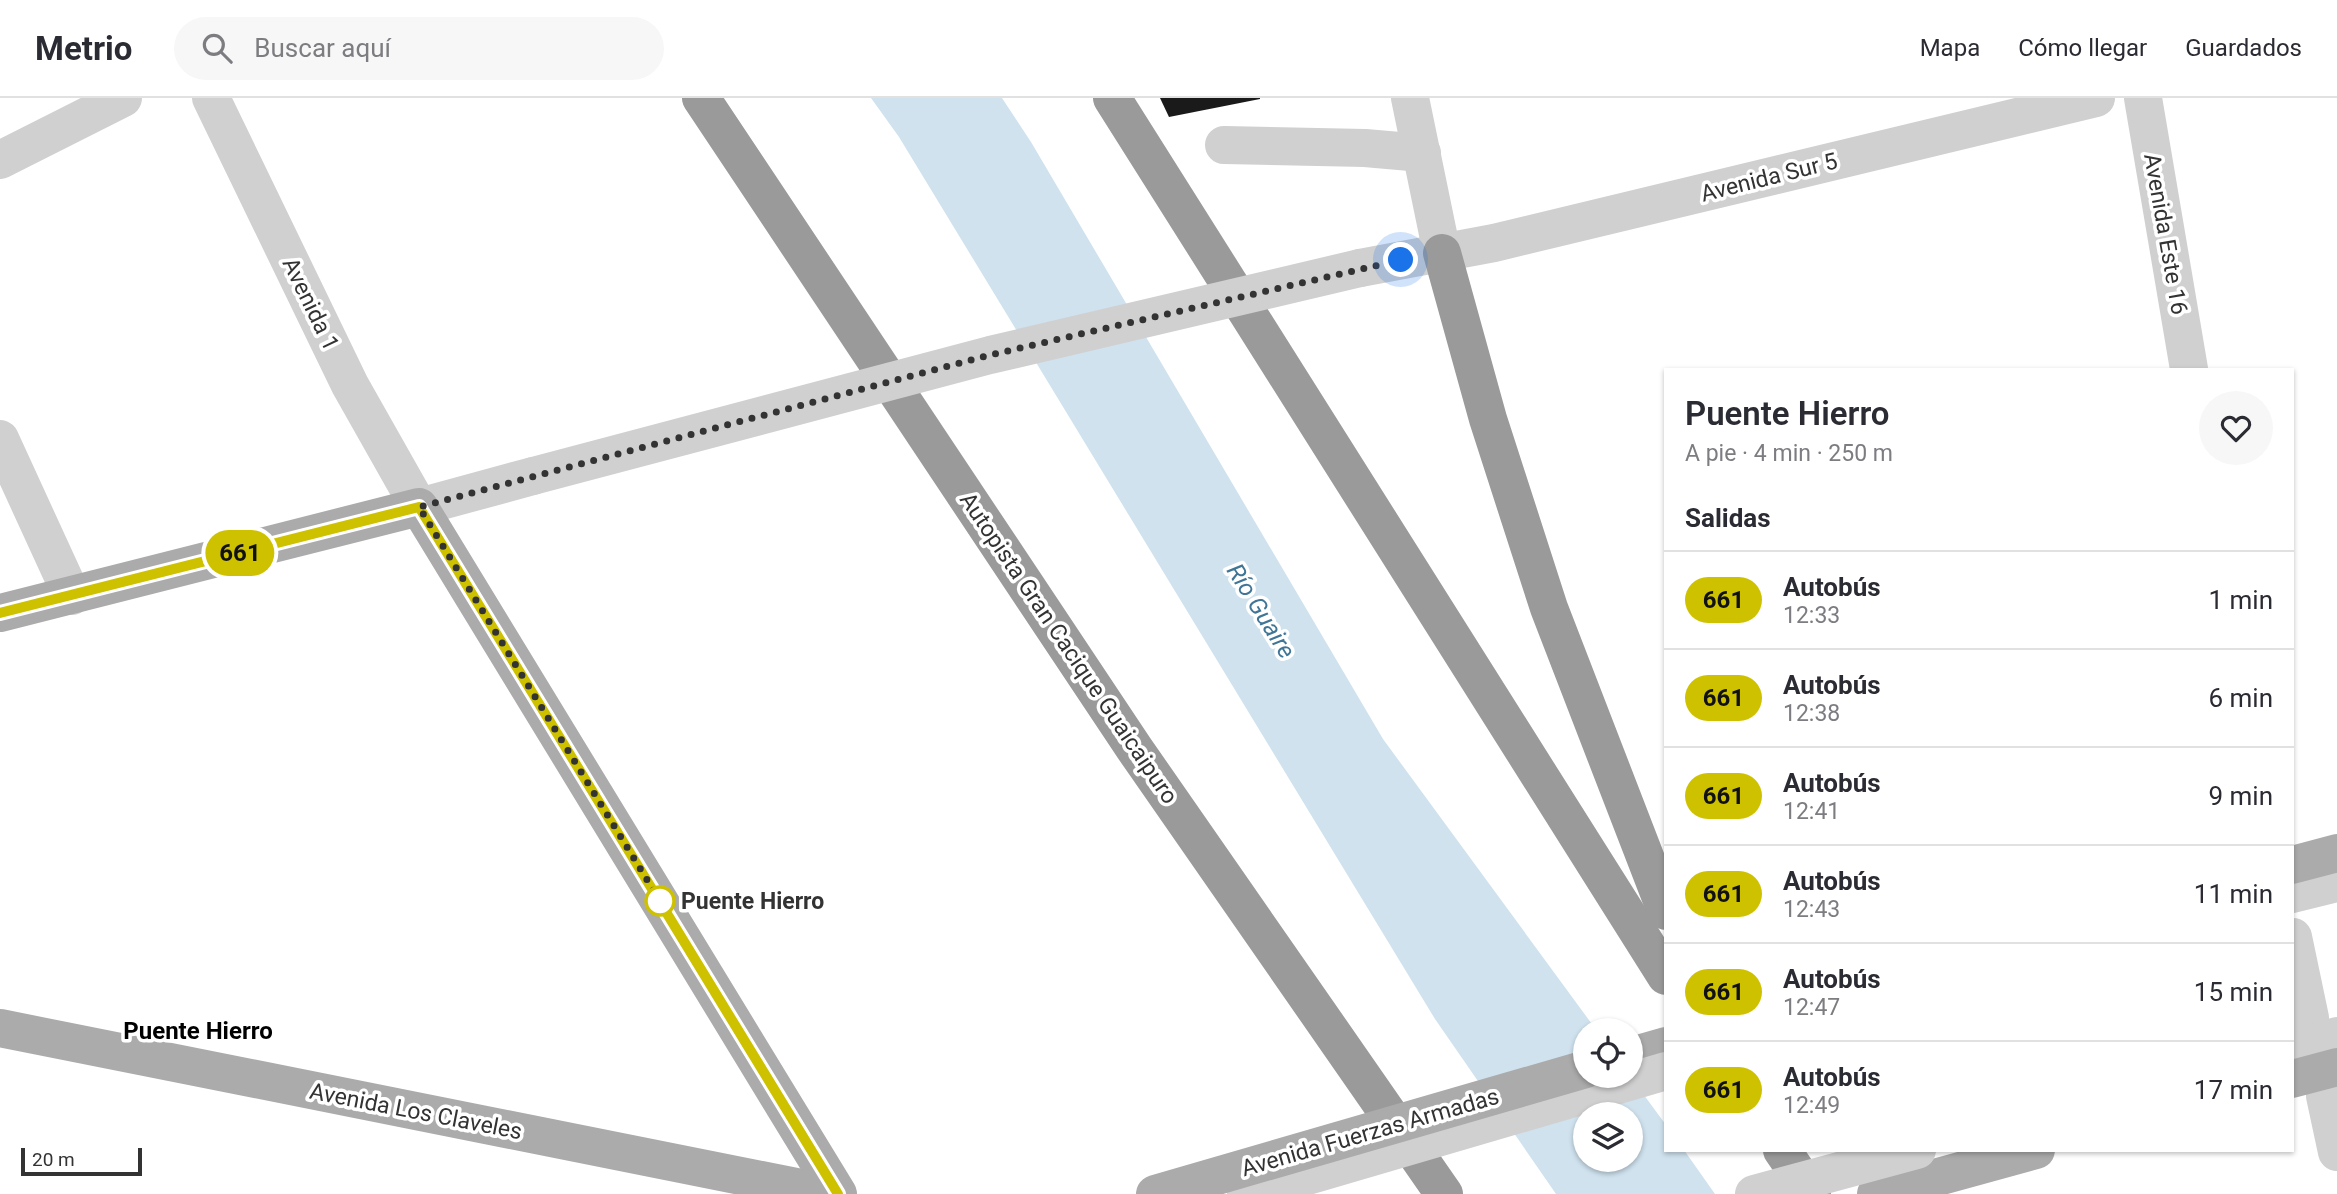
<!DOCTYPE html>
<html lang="es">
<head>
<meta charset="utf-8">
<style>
  :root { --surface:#fff; --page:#f7f7f7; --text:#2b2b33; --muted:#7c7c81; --line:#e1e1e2 }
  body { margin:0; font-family:Roboto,sans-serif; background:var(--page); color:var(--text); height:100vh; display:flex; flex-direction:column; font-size:26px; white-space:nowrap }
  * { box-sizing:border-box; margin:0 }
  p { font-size:23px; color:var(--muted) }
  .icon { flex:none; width:38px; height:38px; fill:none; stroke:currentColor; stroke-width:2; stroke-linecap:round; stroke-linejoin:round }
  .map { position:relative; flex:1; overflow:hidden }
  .side { position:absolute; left:1664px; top:270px; width:630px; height:784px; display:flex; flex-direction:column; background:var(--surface); border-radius:0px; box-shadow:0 2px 5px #0004 }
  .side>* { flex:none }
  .badge { padding:0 14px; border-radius:23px; font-size:24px; line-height:46px }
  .tools { position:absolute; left:1573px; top:920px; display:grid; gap:14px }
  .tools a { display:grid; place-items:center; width:70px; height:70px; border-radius:50%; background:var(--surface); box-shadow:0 2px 5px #0004; font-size:35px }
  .scale { position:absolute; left:21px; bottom:18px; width:121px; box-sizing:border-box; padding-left:7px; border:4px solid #333; border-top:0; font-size:19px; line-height:24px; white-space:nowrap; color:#333; -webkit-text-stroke:5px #fff; paint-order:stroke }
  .you { position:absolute; width:35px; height:35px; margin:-18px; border:5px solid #fff; border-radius:50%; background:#1a73e8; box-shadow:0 0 0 10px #1a73e833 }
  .map>.badge { position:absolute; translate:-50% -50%; box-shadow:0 0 0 4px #fff }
  h2 { padding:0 21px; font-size:26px; line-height:63px }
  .round { display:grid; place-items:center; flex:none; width:74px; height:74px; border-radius:37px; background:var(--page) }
  .overview { display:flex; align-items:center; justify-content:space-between; height:119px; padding:0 21px }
  h1 { font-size:33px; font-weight:600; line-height:52px }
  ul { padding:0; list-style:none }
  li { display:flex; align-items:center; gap:21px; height:98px; padding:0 21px; border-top:2px solid var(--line) }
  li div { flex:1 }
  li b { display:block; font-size:26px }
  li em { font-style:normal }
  li .badge { min-width:77px; font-weight:700; text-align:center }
  header { display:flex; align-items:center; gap:42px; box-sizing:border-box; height:98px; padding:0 35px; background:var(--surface); border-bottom:2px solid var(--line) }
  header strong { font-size:33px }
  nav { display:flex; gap:38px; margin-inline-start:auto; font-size:24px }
  .search { width:490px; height:63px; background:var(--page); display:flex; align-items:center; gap:18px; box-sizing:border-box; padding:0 24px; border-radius:38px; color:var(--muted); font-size:26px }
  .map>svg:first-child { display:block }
</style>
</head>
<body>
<header>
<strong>Metrio</strong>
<div class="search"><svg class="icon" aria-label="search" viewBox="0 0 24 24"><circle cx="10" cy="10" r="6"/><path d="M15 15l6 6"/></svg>Buscar aquí</div>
<nav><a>Mapa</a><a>Cómo llegar</a><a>Guardados</a></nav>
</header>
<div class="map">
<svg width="2337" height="1096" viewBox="0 0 2337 1096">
  <rect width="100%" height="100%" fill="#fff"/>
  <path fill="#cfe2ee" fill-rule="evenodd" d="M871,0H1002L1031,44L1383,641L1597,933H1586V978H1630L1666,1027V1052H1684L1715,1096H1556L1435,921L899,39ZM1586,1017H1631V1062H1586Z"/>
  <polygon fill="#1a1a1a" points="1160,0 1260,0 1260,1 1169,19"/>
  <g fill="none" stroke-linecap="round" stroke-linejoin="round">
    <g stroke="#d0d0d0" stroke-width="38">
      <polyline points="211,0 350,287 419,409 533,378"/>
      <polyline points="1410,0 1442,155"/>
      <polyline points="2143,0 2189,271"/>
      <polyline points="1224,47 1365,50 1422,55"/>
      <polyline points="0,62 123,0"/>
      <polyline points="1360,170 1494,145 2096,0"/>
      <polyline points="0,341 72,498"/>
      <polyline points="2292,796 2337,785"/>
      <polyline points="2293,839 2310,920"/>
      <polyline points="2325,998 2337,1054"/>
    </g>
    <g stroke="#ababab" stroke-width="38">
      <polyline points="0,515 419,409 838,1096"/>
      <polyline points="2292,767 2337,755"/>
      <polyline points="0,930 831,1096"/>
      <polyline points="1631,958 1666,948"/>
      <polyline points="1876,1096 2036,1052"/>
    </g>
    <g stroke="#9a9a9a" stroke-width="38">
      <polyline points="701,0 1134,650 1444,1096"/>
      <polyline points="1112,0 1666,878"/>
      <polyline points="1442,155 1488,321 1549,510 1666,813"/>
      <polyline points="1782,1052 1812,1096"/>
    </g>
    <g stroke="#d0d0d0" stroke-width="38">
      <polyline points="533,378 990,257 1360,170"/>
      <polyline points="2292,950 2337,938"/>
      <polyline points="1246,1096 1666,973"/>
      <polyline points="1754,1096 1917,1052"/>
    </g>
    <g stroke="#ababab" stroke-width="38">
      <polyline points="2292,981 2337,969"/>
      <polyline points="1155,1096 1586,971"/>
    </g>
  </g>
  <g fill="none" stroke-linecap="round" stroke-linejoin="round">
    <defs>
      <polyline id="line" points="0,515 419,409 838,1096"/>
    </defs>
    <use href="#line" stroke="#fff" stroke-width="16"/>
    <use href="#line" stroke="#cec200" stroke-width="10"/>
    <polyline stroke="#333" stroke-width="7" stroke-dasharray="0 12.6" points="660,803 419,409 990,257 1401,162"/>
  </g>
  <circle fill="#fff" stroke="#cec200" stroke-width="3.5" cx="660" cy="803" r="14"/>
  <g text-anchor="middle" stroke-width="7" stroke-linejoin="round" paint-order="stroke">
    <g font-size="23" fill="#333" stroke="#fff">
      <text transform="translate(1769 79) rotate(-14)" y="8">Avenida Sur 5</text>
      <text transform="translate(2166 136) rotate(80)" y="8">Avenida Este 16</text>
      <text transform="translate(311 206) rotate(64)" y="8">Avenida 1</text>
      <text transform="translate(1069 550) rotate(56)" y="8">Autopista Gran Cacique Guaicaipuro</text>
      <text transform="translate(416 1013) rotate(11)" y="8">Avenida Los Claveles</text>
      <text transform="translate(1370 1034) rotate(-16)" y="8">Avenida Fuerzas Armadas</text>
    </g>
    <g font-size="23" font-weight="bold" fill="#333" stroke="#fff" text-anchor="start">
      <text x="681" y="811">Puente Hierro</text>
    </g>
    <g font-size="24" font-style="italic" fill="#3f7597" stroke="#fff">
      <text transform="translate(1261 513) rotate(58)" y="8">Río Guaire</text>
    </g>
    <g font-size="24" font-weight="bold" fill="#000" stroke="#fff">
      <text x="198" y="941">Puente Hierro</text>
    </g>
  </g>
</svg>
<div class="tools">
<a><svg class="icon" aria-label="locate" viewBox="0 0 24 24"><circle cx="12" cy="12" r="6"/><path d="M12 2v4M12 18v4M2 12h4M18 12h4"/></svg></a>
<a><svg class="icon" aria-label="layers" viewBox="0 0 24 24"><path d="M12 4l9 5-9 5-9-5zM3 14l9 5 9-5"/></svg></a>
</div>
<div class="scale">20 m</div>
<div class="you" style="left:1401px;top:162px"></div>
<b class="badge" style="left:240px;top:455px;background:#cec200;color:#111">661</b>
<section class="side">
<div class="overview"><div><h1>Puente Hierro</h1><p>A pie · 4 min · 250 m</p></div><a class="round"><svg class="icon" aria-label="heart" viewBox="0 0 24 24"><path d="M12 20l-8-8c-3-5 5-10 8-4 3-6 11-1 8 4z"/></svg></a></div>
<h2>Salidas</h2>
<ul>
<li><span class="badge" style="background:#cec200;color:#111">661</span><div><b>Autobús</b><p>12:33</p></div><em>1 min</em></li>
<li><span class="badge" style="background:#cec200;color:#111">661</span><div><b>Autobús</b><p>12:38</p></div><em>6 min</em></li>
<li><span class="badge" style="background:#cec200;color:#111">661</span><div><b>Autobús</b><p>12:41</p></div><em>9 min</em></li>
<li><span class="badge" style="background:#cec200;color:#111">661</span><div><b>Autobús</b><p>12:43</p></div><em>11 min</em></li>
<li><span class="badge" style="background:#cec200;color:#111">661</span><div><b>Autobús</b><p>12:47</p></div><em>15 min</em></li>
<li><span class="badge" style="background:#cec200;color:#111">661</span><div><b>Autobús</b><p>12:49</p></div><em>17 min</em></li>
</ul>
</section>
</div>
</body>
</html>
